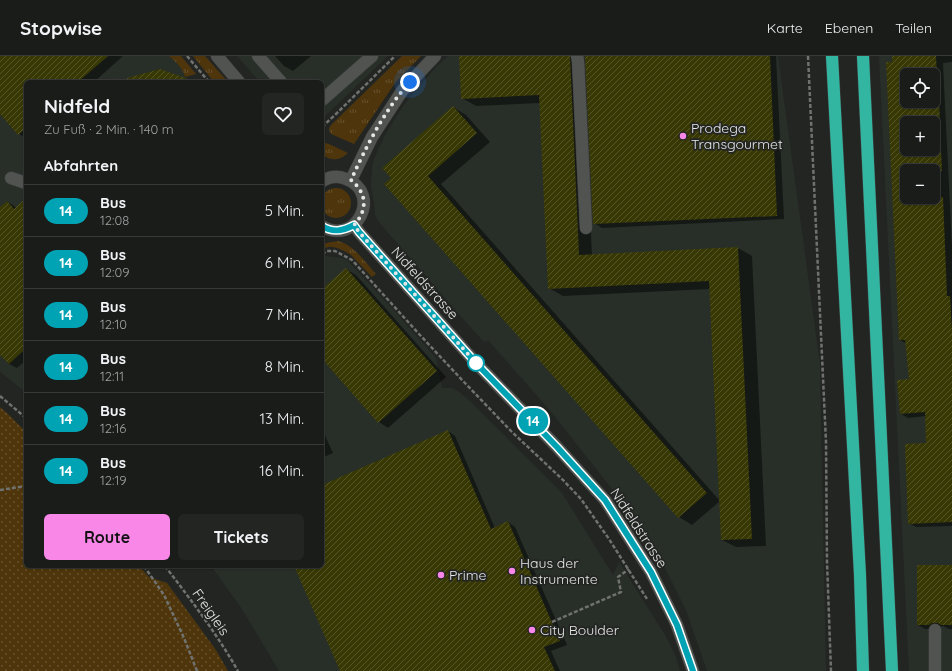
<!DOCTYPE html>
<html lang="de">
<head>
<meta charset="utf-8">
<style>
  :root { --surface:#1a1c1a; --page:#232523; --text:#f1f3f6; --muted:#9fa1a2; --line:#383a39; --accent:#f987e8 }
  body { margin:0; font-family:Quicksand,sans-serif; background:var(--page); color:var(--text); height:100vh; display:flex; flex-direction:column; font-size:15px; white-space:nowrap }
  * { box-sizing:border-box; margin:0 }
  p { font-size:13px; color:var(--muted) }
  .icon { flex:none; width:22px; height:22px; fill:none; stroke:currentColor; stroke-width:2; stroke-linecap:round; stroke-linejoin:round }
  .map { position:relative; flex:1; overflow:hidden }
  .panel { position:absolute; left:24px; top:24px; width:300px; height:488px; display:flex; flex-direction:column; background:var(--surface); border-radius:6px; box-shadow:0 1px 3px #0004,0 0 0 1px var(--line) }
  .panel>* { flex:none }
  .badge { padding:0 8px; border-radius:13px; font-size:14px; line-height:26px }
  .tools { position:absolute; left:900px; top:12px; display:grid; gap:8px }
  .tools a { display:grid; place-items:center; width:40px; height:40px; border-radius:6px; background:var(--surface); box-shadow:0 1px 3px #0004,0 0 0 1px var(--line); font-size:20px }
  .you { position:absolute; width:20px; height:20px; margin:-10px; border:3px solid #fff; border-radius:50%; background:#1a73e8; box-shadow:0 0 0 6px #1a73e833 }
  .map>.badge { position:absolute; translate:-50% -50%; box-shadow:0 0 0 2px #fff }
  h2 { padding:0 20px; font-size:15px; line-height:36px }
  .round { display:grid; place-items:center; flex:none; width:42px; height:42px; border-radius:6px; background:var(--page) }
  .summary { display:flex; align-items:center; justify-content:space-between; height:68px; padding:0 20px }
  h1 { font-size:19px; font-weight:700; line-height:30px }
  .cta { display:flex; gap:8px; margin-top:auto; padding:8px 20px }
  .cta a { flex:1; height:46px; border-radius:6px; background:var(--accent); color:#111; font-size:16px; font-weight:700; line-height:46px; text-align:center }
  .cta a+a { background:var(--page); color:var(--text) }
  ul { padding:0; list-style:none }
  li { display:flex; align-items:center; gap:12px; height:52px; padding:0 20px; border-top:1px solid var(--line) }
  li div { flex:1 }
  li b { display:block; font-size:15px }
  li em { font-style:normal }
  li .badge { min-width:44px; font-weight:700; text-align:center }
  header { display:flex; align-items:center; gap:24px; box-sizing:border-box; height:56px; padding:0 20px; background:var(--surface); border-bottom:1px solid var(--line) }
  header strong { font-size:19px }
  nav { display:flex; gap:22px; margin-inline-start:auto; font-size:14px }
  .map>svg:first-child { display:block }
</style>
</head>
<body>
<header>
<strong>Stopwise</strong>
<nav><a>Karte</a><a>Ebenen</a><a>Teilen</a></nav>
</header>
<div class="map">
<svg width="952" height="615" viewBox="0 0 952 615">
  <defs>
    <pattern id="grass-tufts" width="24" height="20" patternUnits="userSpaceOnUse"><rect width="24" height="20" fill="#4e350b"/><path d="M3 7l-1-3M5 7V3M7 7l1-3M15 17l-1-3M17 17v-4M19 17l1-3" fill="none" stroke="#67522e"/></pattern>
    <pattern id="park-dots" width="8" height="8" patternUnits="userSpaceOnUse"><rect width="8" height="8" fill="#4e350b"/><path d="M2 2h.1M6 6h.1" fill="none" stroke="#67522e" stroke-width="1.8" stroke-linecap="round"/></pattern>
    <pattern id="building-hatch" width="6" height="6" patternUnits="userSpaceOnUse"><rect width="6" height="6" fill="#373804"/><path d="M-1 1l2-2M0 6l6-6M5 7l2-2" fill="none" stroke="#545528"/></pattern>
  </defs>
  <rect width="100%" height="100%" fill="#232523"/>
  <g fill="#282f29" fill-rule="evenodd">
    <polygon points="0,0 169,0 178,8 184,17 186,26 26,26 26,337 18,330 0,316"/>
    <polygon points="237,0 388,0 322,63 322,26 260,26"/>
    <polygon points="448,0 778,0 820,308 826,615 707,615 686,554 665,512 644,476 619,442 553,358 488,284 484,286 464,264 378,165 375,158 374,148 371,130 372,113 374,103 385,79 403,50 436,11"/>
    <path d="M879,0H952V615H909ZM907,19H933V45H907ZM907,67H933V93H907ZM907,115H933V141H907Z"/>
    <polygon points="324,200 342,202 347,204 392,252 436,302 442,332 452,332 458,335 470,345 562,437 613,519 619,506 665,579 676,601 680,615 279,615 240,550 211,510 322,510 322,202"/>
  </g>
  <g fill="url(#grass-tufts)">
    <path d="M169,0H181L196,18L185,21C183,12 176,6 169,0Z"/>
    <polygon points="193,0 205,0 228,26 214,26"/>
    <path d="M402,0H421L395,27L354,88L331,78C328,73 329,71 333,67Z"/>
    <path d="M325,87L329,88L348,97C339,105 333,105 322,99V88Z"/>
    <circle cx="336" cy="147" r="15"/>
    <path d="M338,185C354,189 365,206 376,218L372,221L351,199C347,196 337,191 332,191C329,190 325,192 322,194V189C327,186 332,186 338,185Z"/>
  </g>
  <polygon fill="url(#park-dots)" points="0,351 7,357 26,376 26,510 139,510 149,521 167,527 216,594 228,615 0,615"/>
  <g fill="#0007" fill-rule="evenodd">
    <polygon points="0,0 123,0 94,26 26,26 26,82 19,78 0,57"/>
    <polygon points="275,0 311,0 293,15 284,10"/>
    <polygon points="470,0 580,0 585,3 583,5 583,9 592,199 738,192 752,200 766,490 736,491 722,484 710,233 563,240 549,232 540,47 476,50 462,42"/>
    <polygon points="586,0 776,0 784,163 602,172 594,167"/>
    <path d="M893,0H952V6L943,7L952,191V470L916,471L909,467L927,388L926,360L908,362L901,358L910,324L907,288L900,284ZM907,19H933V45H907ZM907,67H933V93H907ZM907,115H933V141H907Z"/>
    <polygon points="453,51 466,59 490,86 441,128 720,445 692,469 679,461 386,128"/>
    <polygon points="26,144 26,304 17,312 9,308 0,298 0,152 8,146 17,152"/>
    <polygon points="346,213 356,219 446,321 388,372 379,366 322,302 322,235"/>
    <polygon points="322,373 333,397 322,402"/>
    <polygon points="448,375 455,380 495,472 508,466 515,471 567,589 551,595 560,615 341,615 295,510 322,510 322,430"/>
    <polygon points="952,510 952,573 949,573 943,570 939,571 937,573 925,573 918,569"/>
  </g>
  <g fill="url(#building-hatch)">
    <polygon points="0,0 108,0 78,26 26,26 26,72 18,79 0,58"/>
    <polygon points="459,0 570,0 579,199 738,191 752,483 721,484 709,225 548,233 539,39 461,43"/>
    <polygon points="585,0 770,0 777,160 593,168"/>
    <polygon points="892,0 936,0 937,19 907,19 907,45 939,45 940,67 907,67 907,93 941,93 942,115 907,115 907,141 943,141 947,240 950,240 952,276 952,466 908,468 905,388 926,387 925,356 900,358 897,324 909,323 905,284 899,284 886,6 892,6"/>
    <polygon points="160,13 191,24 191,26 128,26 127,22"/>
    <polygon points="453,50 477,77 428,120 707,437 678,462 384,128 391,122 382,112"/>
    <polygon points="26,142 26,292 9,308 0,299 0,151 7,145 14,153"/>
    <polygon points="346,212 437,315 378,367 322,303 322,233"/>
    <polygon points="448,374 491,473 508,465 560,585 544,591 555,615 340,615 294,510 322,510 322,429"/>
    <polygon points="917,509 952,509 952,569 941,569 938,567 932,567 929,569 917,569"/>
  </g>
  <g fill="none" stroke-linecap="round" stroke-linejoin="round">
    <defs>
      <g id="minor">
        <polyline points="217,0 239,26"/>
        <polyline points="258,0 281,26"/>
        <polyline points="577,0 578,5 586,172"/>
        <polyline points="322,44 372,0"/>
        <polyline points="11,122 26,127"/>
        <polyline points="351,124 372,81 402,35 435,0"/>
        <path d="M322,125C329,121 338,119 346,123C383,137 356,191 322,170"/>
        <polyline points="354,169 359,176 476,307 557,391 605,444 651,516 677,569 693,615"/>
        <polyline points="935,615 935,574"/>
      </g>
      <g id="highway">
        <polyline points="832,0 860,519 863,615"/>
        <polyline points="863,0 892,615"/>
      </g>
    </defs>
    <use href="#minor" stroke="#404240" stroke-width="13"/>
    <use href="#highway" stroke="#404240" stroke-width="13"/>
    <g stroke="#707270" stroke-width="2.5" stroke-dasharray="4 2" stroke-linecap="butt">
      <polyline points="187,0 209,26"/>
      <polyline points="808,0 826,386 827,506 831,615"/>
      <polyline points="322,71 337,57 395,0"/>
      <polyline points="322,198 327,195 335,195 352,204 419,278 464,326 512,376 562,423 581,443 609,483 647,543"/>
      <polyline points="0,340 26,362"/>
      <polyline points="0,434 26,430"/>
      <polyline points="144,510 164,539 184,582 197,615"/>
      <path d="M165,510C191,544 217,578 238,615"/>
      <polyline points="552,566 621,536 618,521 629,513"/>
    </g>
    <use href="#minor" stroke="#505350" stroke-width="12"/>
    <use href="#highway" stroke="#32b6a1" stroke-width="12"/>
  </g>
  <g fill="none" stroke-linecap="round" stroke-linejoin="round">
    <defs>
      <path id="line" d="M322,170C333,177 343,175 354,169L359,176L476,307L557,391L605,444L651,516L677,569L693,615"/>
    </defs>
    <use href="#line" stroke="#fff" stroke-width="9"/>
    <use href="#line" stroke="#00a3b4" stroke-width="6"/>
    <path stroke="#e5e6e5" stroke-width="4" stroke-dasharray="0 7.2" d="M410,26C385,53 366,91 351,124C367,137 368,154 354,169L359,176L476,307"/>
  </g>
  <g fill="#f987e8" stroke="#232523" stroke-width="1.5">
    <circle cx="683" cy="80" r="4"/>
    <circle cx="512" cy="515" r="4"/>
    <circle cx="441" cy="519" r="4"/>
    <circle cx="532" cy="574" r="4"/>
  </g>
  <circle fill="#fff" stroke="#00a3b4" stroke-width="2" cx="476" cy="307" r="8"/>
  <g text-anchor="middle" stroke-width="3.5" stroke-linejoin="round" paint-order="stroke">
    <g font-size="14" fill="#e5e6e5" stroke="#232523" text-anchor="start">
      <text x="691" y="77">Prodega<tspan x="691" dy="16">Transgourmet</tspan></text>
      <text x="520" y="512">Haus der<tspan x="520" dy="16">Instrumente</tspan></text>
      <text x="449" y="524">Prime</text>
      <text x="540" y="579">City Boulder</text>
    </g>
    <g font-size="14" fill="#e5e6e5" stroke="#232523">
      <text transform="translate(425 227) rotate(48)" y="5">Nidfeldstrasse</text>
      <text transform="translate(639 472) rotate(57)" y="5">Nidfeldstrasse</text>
      <text transform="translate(211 556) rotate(55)" y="5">Freigleis</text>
    </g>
  </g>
</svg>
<div class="tools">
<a><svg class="icon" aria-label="locate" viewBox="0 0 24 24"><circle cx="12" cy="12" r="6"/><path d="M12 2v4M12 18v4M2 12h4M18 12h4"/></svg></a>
<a>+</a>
<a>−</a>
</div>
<div class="you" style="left:410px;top:26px"></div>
<b class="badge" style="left:533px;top:365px;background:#00a3b4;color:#fff">14</b>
<section class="panel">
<div class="summary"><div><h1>Nidfeld</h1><p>Zu Fuß · 2 Min. · 140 m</p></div><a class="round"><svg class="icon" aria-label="heart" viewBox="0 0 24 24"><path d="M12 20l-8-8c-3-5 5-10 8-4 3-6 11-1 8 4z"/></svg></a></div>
<h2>Abfahrten</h2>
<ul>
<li><span class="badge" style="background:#00a3b4;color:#fff">14</span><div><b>Bus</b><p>12:08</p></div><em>5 Min.</em></li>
<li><span class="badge" style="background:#00a3b4;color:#fff">14</span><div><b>Bus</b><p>12:09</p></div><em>6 Min.</em></li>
<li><span class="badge" style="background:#00a3b4;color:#fff">14</span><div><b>Bus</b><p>12:10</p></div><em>7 Min.</em></li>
<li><span class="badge" style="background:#00a3b4;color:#fff">14</span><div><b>Bus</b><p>12:11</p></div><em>8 Min.</em></li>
<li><span class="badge" style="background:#00a3b4;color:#fff">14</span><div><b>Bus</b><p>12:16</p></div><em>13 Min.</em></li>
<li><span class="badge" style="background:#00a3b4;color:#fff">14</span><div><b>Bus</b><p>12:19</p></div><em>16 Min.</em></li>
</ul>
<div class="cta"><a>Route</a><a>Tickets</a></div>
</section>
</div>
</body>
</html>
